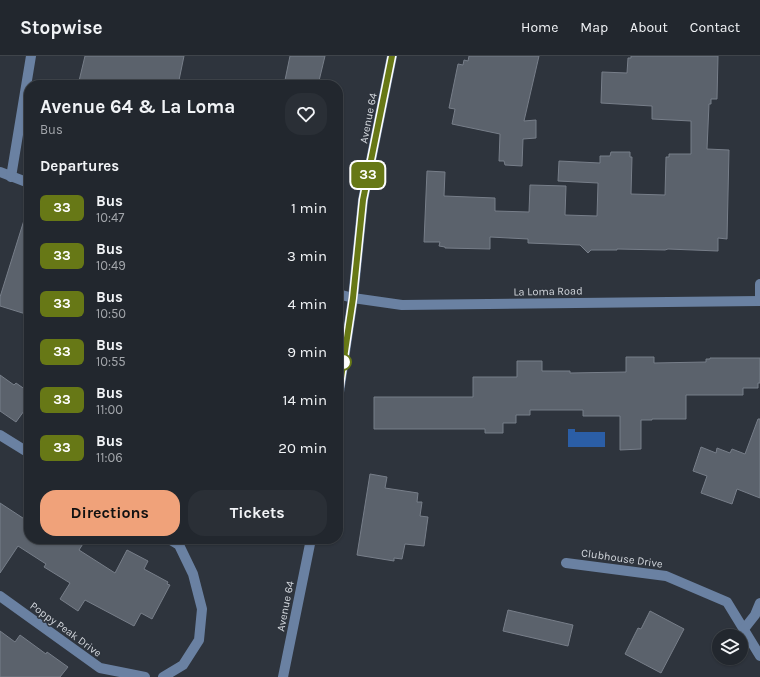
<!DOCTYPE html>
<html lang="en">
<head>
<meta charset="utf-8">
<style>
  :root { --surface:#22272e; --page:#2a2f36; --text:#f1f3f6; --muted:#a2a5aa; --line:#3f444a; --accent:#f0a27a }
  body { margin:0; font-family:Karla,sans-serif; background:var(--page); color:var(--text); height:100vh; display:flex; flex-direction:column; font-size:15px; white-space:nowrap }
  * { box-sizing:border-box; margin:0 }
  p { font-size:13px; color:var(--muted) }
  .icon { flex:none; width:22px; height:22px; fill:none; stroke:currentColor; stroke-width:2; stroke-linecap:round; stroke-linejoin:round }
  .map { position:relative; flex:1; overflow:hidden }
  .panel { position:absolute; left:24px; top:24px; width:319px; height:464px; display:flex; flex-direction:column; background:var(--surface); border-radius:16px; box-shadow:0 1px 3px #0004,0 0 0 1px var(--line) }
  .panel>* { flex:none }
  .badge { padding:0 8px; border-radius:6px; font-size:14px; line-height:26px }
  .controls { position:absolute; left:712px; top:573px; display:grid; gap:8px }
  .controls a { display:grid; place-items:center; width:36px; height:36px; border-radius:50%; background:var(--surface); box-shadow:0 1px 3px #0004,0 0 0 1px var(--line); font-size:20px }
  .map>.badge { position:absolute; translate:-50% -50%; box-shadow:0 0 0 2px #fff }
  h2 { padding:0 16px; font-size:15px; line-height:36px }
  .round { display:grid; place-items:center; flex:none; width:42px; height:42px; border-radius:16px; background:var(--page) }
  .overview { display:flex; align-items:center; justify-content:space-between; height:68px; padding:0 16px }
  h1 { font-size:19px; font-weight:700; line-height:30px }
  .primary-button { display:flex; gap:8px; margin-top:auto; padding:8px 16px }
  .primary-button a { flex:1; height:46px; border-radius:16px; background:var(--accent); color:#111; font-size:16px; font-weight:700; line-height:46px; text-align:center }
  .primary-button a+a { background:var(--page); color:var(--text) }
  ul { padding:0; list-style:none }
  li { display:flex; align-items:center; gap:12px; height:48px; padding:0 16px }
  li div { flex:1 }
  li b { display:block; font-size:15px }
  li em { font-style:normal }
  li .badge { min-width:44px; font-weight:700; text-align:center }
  header { display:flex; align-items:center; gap:24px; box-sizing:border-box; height:56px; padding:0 20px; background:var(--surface); border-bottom:1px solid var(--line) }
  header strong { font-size:19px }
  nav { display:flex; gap:22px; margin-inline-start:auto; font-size:14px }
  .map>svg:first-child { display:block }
</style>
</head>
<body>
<header>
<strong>Stopwise</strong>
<nav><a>Home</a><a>Map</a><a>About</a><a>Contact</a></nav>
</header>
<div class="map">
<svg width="760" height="621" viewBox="0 0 760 621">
  <rect width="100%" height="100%" fill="#2e343d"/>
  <polygon fill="#2b5ea6" points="568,373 575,373 575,376 605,376 605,391 568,391"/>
  <g fill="#5b626c" stroke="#777e89">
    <polygon points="85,0 184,0 178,29 103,29 79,25"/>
    <polygon points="290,0 325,0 318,29 284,29"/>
    <polygon points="469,0 539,0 524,65 536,64 536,82 523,83 522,110 505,109 504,105 499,105 500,78 452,68 455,53 449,52 458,8 463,9 464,4 468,5"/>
    <polygon points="631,0 718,0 717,43 711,43 711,48 709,48 707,93 729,94 727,183 718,182 718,195 668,193 665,194 617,193 617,194 591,194 588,197 580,189 528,187 528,183 490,181 490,193 445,192 445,191 439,190 440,186 424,186 427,115 445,116 444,140 495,142 495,155 529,156 530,129 566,130 565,159 597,160 598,127 558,125 559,105 600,107 600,100 610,100 611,96 630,96 630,101 632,101 631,138 665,139 666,101 669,101 669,98 691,98 691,65 652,63 652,50 601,47 602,16 627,17 628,2 631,2"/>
    <polygon points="25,161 29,161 29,259 0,250 0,241"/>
    <polygon points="626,301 654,301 654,307 706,306 706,303 710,303 710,302 760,302 760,327 758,327 758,332 743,332 743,339 686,339 686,363 652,363 652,364 641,364 641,393 620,394 620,360 583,360 583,354 530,354 530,359 516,359 516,367 503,367 503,377 485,377 485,373 374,373 374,341 473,341 473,321 517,321 517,305 542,305 542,315 570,315 570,317 626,316"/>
    <polygon points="0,319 14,329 16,327 29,336 29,348 16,366 0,355"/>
    <polygon points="758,363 760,363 760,442 737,433 732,448 701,437 707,420 693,415 701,391 716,397 717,392 730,397 732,393 745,398"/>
    <polygon points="370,418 387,421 385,432 418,437 417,446 422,446 420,460 428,461 424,490 405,488 402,503 394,502 394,505 357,499"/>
    <polygon points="0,447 29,466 29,483 86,483 79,494 115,517 127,494 148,505 144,513 168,526 167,528 170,529 152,563 141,557 134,570 85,544 78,555 60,543 70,527 44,511 46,508 18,490 0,517"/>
    <polygon points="508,554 573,569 568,590 503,575"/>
    <polygon points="650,555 684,573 661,617 625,598 638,572 641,573"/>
    <polygon points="0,575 15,586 20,579 46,598 47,596 68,611 60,621 0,621"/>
  </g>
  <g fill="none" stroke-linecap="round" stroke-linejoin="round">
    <g stroke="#6a81a2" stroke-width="10">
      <polyline points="0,116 29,127"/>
      <polyline points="11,121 31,0"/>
      <polyline points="338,238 353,242 402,249 760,245"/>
      <polyline points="760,245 760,228"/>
      <polyline points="338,343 353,242 363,144 392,0"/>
      <polyline points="0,379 29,397"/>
      <polyline points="566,507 666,520 727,546 760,600"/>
      <polyline points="0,540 100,612 145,621"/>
      <polyline points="744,573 755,559 760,547"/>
      <polyline points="163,621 183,609 199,584 202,553 193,518 179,489 169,483"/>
      <polyline points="283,621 311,483"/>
    </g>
  </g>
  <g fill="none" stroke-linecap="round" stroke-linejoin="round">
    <defs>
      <polyline id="line" points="338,342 353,242 363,144 392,0"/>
    </defs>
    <use href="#line" stroke="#fff" stroke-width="9"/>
    <use href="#line" stroke="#677816" stroke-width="6"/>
  </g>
  <circle fill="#fff" stroke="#677816" stroke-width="2" cx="343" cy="306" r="8"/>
  <g text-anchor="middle" stroke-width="3" stroke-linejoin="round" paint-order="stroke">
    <g font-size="11" fill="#d3d7dd" stroke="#2e343d">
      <text transform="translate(368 62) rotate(-79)" y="4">Avenue 64</text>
      <text transform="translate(548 235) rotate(-1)" y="4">La Loma Road</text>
      <text transform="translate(622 502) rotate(8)" y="4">Clubhouse Drive</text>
      <text transform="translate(285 550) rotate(-79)" y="4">Avenue 64</text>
      <text transform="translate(66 573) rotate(36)" y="4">Poppy Peak Drive</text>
    </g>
  </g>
</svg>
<div class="controls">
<a><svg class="icon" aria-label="layers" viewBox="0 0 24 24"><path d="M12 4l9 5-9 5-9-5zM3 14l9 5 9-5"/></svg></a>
</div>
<b class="badge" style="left:368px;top:119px;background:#677816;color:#fff">33</b>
<section class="panel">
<div class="overview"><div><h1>Avenue 64 &amp; La Loma</h1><p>Bus</p></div><a class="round"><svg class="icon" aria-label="heart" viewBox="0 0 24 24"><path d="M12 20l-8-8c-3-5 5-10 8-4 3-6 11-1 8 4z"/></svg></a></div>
<h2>Departures</h2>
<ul>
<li><span class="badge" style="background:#677816;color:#fff">33</span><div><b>Bus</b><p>10:47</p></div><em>1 min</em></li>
<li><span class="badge" style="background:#677816;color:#fff">33</span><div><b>Bus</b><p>10:49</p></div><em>3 min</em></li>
<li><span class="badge" style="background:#677816;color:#fff">33</span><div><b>Bus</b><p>10:50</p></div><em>4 min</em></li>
<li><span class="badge" style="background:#677816;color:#fff">33</span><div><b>Bus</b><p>10:55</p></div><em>9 min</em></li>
<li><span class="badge" style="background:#677816;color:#fff">33</span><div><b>Bus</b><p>11:00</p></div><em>14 min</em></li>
<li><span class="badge" style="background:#677816;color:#fff">33</span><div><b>Bus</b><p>11:06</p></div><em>20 min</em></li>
</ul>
<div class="primary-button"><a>Directions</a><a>Tickets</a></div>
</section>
</div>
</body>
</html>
